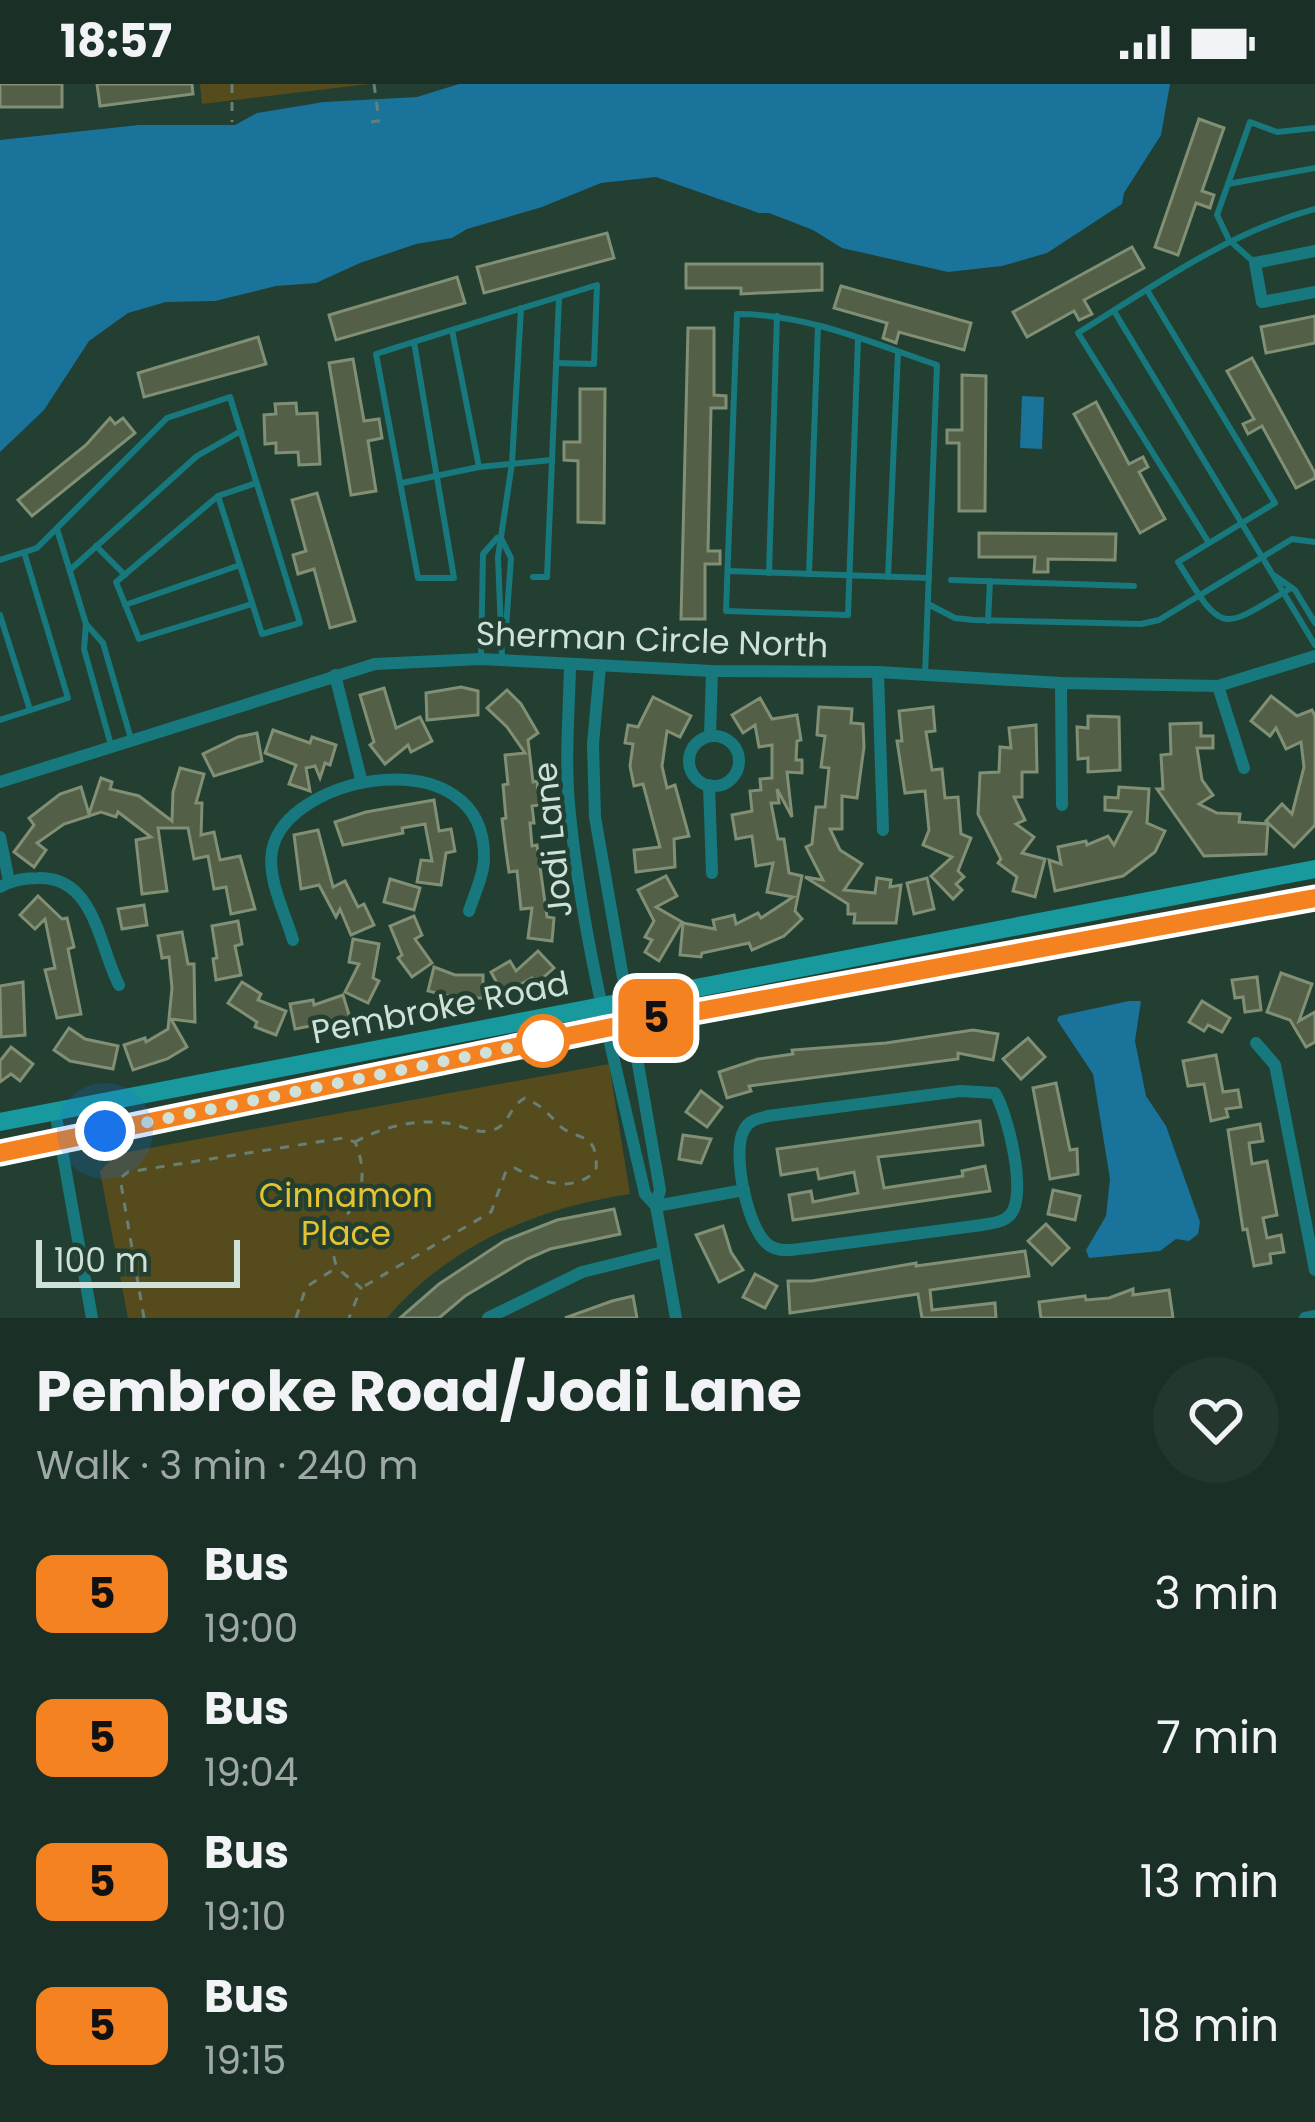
<!DOCTYPE html>
<html lang="en">
<head>
<meta charset="utf-8">
<style>
  :root { --surface:#1a2f26; --page:#23372e; --text:#f1f3f6; --muted:#9fa9a7 }
  body { margin:0; font-family:Poppins,sans-serif; background:var(--page); color:var(--text); height:100vh; display:flex; flex-direction:column; font-size:45px; white-space:nowrap }
  * { box-sizing:border-box; margin:0 }
  p { font-size:39px; color:var(--muted) }
  .icon { flex:none; width:66px; height:66px; fill:none; stroke:currentColor; stroke-width:2; stroke-linecap:round; stroke-linejoin:round }
  .map { position:relative; height:1234px; overflow:hidden }
  .sheet { display:flex; flex-direction:column; background:var(--surface); flex:1 }
  .sheet>* { flex:none }
  .badge { padding:0 24px; border-radius:18px; font-size:42px; line-height:78px }
  .scale { position:absolute; left:36px; bottom:30px; width:204px; box-sizing:border-box; padding-left:12px; border:6px solid #d0e1d8; border-top:0; font-size:33px; line-height:42px; white-space:nowrap; color:#d0e1d8; -webkit-text-stroke:9px #223f32; paint-order:stroke }
  .you { position:absolute; width:60px; height:60px; margin:-30px; border:9px solid #fff; border-radius:50%; background:#1a73e8; box-shadow:0 0 0 18px #1a73e833 }
  .map>.badge { position:absolute; translate:-50% -50%; box-shadow:0 0 0 6px #fff }
  .round { display:grid; place-items:center; flex:none; width:126px; height:126px; border-radius:63px; background:var(--page) }
  .overview { display:flex; align-items:center; justify-content:space-between; height:204px; padding:0 36px }
  h1 { font-size:57px; font-weight:700; line-height:90px }
  ul { padding:0; list-style:none }
  li { display:flex; align-items:center; gap:36px; height:144px; padding:0 36px }
  li div { flex:1 }
  li b { display:block; font-size:45px }
  li em { font-style:normal }
  li .badge { min-width:132px; font-weight:700; text-align:center }
  .status { display:flex; justify-content:space-between; align-items:center; height:84px; padding:0 60px; background:var(--surface); direction:ltr }
  .status svg { height:33px; fill:currentColor }
  .map>svg:first-child { display:block }
</style>
</head>
<body>
<div class="status"><b>18:57</b><svg viewBox="0 0 49 12"><path d="M0 12V9h3v3zM5 12V6h3v6zM10 12V3h3v9zM15 12V0h3v12zM26 1h20v11H26zM47 4h2v5h-2z"/></svg></div>
<div class="map">
<svg width="1315" height="1234" viewBox="0 0 1315 1234">
  <rect width="100%" height="100%" fill="#223f32"/>
  <g fill="#564b1d">
    <polygon points="200,0 369,0 202,20"/>
    <path d="M609,980L630,1110C537,1124 449,1161 387,1234H128L100,1087L117,1070Z"/>
  </g>
  <g fill="#19739b">
    <polygon points="459,0 1170,0 1161,51 1124,109 1122,120 1047,169 1002,182 948,188 842,164 813,146 769,129 759,129 656,93 601,99 542,123 467,145 452,154 416,160 360,179 316,199 276,202 215,217 166,218 128,229 89,257 44,326 0,368 0,56 139,41 235,41 257,29 324,18 417,13"/>
    <polygon points="1022,312 1044,313 1042,365 1020,364"/>
    <polygon points="1129,917 1141,917 1135,957 1146,1012 1166,1042 1200,1138 1198,1150 1189,1157 1176,1155 1160,1167 1089,1174 1086,1166 1106,1132 1110,1095 1093,990 1057,936 1059,932"/>
  </g>
  <g fill="#535f47" stroke="#818f74" stroke-width="3">
    <rect x="0" y="0" width="62" height="23"/>
    <polygon points="97,0 192,0 193,10 100,22"/>
    <polygon points="1199,35 1224,44 1202,107 1214,111 1210,124 1196,119 1178,171 1155,163"/>
    <polygon points="607,149 614,174 484,209 477,183"/>
    <polygon points="1132,163 1144,184 1084,216 1092,230 1079,236 1074,227 1027,253 1013,228"/>
    <polygon points="686,180 822,180 822,206 741,210 741,204 686,204"/>
    <polygon points="457,193 465,219 336,256 329,231"/>
    <polygon points="841,202 971,239 964,266 899,248 896,259 883,254 887,239 834,224"/>
    <polygon points="1315,232 1315,259 1266,269 1261,243"/>
    <polygon points="688,244 714,244 714,311 726,312 726,324 711,324 708,467 720,467 720,480 705,480 705,535 681,535"/>
    <polygon points="258,253 266,280 144,313 138,289"/>
    <polygon points="1252,274 1315,389 1315,394 1296,404 1262,342 1248,350 1243,340 1254,335 1227,287"/>
    <polygon points="353,275 364,337 379,335 382,354 368,357 376,407 351,411 329,279"/>
    <polygon points="962,291 986,292 985,427 959,427 959,359 947,359 947,346 962,346"/>
    <polygon points="580,305 605,305 604,439 578,438 578,377 564,376 564,358 580,358"/>
    <polygon points="1096,318 1129,380 1143,373 1148,383 1139,388 1165,435 1140,449 1074,330"/>
    <polygon points="296,319 297,330 317,329 320,380 299,381 298,368 276,369 276,359 265,360 264,331 276,330 275,320"/>
    <polygon points="110,334 115,340 123,334 135,349 32,432 18,416 86,361"/>
    <polygon points="317,409 355,537 330,544 314,485 298,490 293,471 306,467 292,416"/>
    <polygon points="979,449 1116,450 1115,476 1048,475 1048,488 1034,488 1035,473 979,473"/>
    <polygon points="461,603 478,607 478,631 427,636 426,609"/>
    <polygon points="384,604 396,644 420,633 432,657 411,668 408,661 385,680 370,661 374,658 360,611"/>
    <polygon points="507,606 521,620 538,649 528,656 533,698 537,697 538,710 546,709 547,720 532,722 534,739 530,739 532,762 537,761 547,833 554,834 552,857 528,854 532,824 521,825 517,787 509,788 506,767 502,735 506,734 503,701 508,700 505,671 525,669 507,643 487,624"/>
    <polygon points="1271,612 1297,632 1312,626 1315,632 1315,741 1294,763 1266,737 1282,720 1292,730 1304,683 1301,658 1286,665 1276,644 1270,652 1251,637"/>
    <polygon points="653,613 691,632 680,653 667,647 662,682 667,704 675,701 689,752 674,755 675,783 636,788 634,766 660,763 643,700 634,702 630,682 633,660 625,659 628,641 638,643"/>
    <polygon points="760,614 772,635 797,631 801,656 797,657 796,676 802,676 802,689 787,688 792,733 777,705 779,719 771,719 778,755 784,755 789,789 802,792 795,827 802,835 784,852 752,866 749,859 702,869 701,873 680,871 683,839 715,845 713,836 734,831 736,840 758,829 761,834 793,813 767,808 773,779 756,782 752,752 736,755 732,731 752,727 750,707 761,706 760,695 772,694 772,661 759,663 755,641 743,649 732,631"/>
    <polygon points="819,623 852,625 851,639 863,640 864,663 857,714 842,712 842,745 830,745 840,766 862,780 844,806 875,809 877,794 891,796 890,803 901,801 896,839 854,839 855,830 848,830 848,820 805,793 823,796 806,763 812,760 816,723 825,723 829,684 821,683 825,652 817,651"/>
    <polygon points="933,623 935,647 926,648 932,686 942,685 945,714 958,713 961,750 971,754 958,787 964,793 956,800 962,806 953,815 931,792 952,773 923,761 929,746 925,707 905,709 897,657 902,657 899,627"/>
    <polygon points="1088,632 1119,633 1120,686 1088,688 1088,674 1078,675 1077,643 1088,644"/>
    <polygon points="1201,639 1201,652 1213,652 1213,664 1197,664 1202,696 1213,711 1199,720 1217,729 1240,730 1239,738 1268,740 1266,770 1204,772 1157,705 1163,705 1161,671 1171,670 1170,640"/>
    <polygon points="1036,641 1037,688 1022,688 1022,713 1014,713 1025,736 1016,740 1034,753 1022,769 1045,775 1035,813 1013,807 1017,793 998,779 1001,775 978,730 980,689 999,688 1000,663 1011,664 1009,644"/>
    <polygon points="273,646 310,659 312,653 336,661 330,681 325,679 320,694 315,682 306,684 310,707 289,700 296,681 265,669"/>
    <polygon points="257,649 262,677 214,692 203,670 238,653"/>
    <polygon points="180,684 204,690 196,719 202,719 201,751 214,748 220,776 240,772 255,825 231,830 226,803 214,805 208,772 194,775 188,744 158,744 167,807 142,810 136,756 151,753 118,728 116,733 101,728 64,740 37,759 46,766 34,783 14,768 34,741 29,734 60,710 81,703 89,730 101,694 112,698 110,705 139,712 172,737 173,708"/>
    <polygon points="1119,703 1149,705 1147,739 1165,747 1155,768 1123,792 1055,807 1049,776 1061,780 1058,763 1086,757 1087,761 1108,752 1114,761 1131,728 1105,726 1105,713 1118,714"/>
    <polygon points="434,716 439,747 451,745 455,767 446,769 441,801 417,798 421,776 432,777 425,740 402,744 403,749 343,761 335,738 366,728"/>
    <polygon points="318,746 333,803 345,797 358,823 364,820 374,841 351,851 340,825 336,833 319,801 301,805 294,751"/>
    <polygon points="666,792 677,812 656,823 682,838 659,877 645,868 652,856 645,853 654,837 638,806"/>
    <polygon points="927,794 934,825 914,830 907,799"/>
    <polygon points="390,795 420,804 414,826 384,818"/>
    <polygon points="38,812 62,835 67,834 74,863 68,865 81,930 57,934 45,886 55,884 45,835 35,845 20,831"/>
    <polygon points="144,821 147,841 122,845 118,825"/>
    <polygon points="414,832 422,851 415,855 432,879 412,893 398,874 402,871 390,842"/>
    <polygon points="238,837 242,860 235,862 241,891 216,896 213,875 217,874 212,842"/>
    <polygon points="182,848 188,880 194,880 195,938 171,935 187,963 167,975 133,986 124,961 145,954 146,958 168,945 172,904 169,873 162,874 158,852"/>
    <polygon points="353,855 379,860 373,894 379,897 368,919 345,908 359,880 349,878"/>
    <polygon points="538,867 554,884 537,899 532,894 503,910 491,888 510,877 516,887"/>
    <polygon points="434,883 455,891 483,891 483,914 457,914 428,907"/>
    <polygon points="1281,889 1312,900 1299,937 1315,928 1315,958 1306,963 1290,936 1267,928"/>
    <polygon points="1257,893 1261,926 1245,928 1243,913 1235,914 1232,896"/>
    <polygon points="23,898 25,951 1,953 0,902"/>
    <polygon points="242,898 261,910 258,916 286,927 276,951 255,943 257,938 228,919"/>
    <polygon points="343,911 350,934 295,945 290,920 313,916 314,921"/>
    <polygon points="1202,917 1230,934 1222,948 1208,941 1204,947 1189,938"/>
    <polygon points="69,944 85,955 118,962 113,985 70,977 54,966"/>
    <polygon points="973,946 998,950 993,976 958,969 958,975 749,1002 751,1007 727,1014 719,988 758,975 793,970 792,966 886,959"/>
    <polygon points="1028,954 1045,973 1021,995 1003,975"/>
    <polygon points="11,963 33,980 20,997 11,990 0,998 0,977"/>
    <polygon points="1216,971 1223,1008 1238,1006 1241,1023 1226,1025 1228,1033 1211,1037 1204,1000 1188,1002 1183,977"/>
    <polygon points="1056,999 1070,1066 1077,1065 1078,1090 1050,1095 1033,1004"/>
    <polygon points="701,1007 722,1023 707,1043 686,1028"/>
    <polygon points="980,1037 983,1061 878,1073 884,1104 963,1092 962,1087 985,1082 990,1107 793,1136 789,1111 811,1107 813,1118 858,1109 854,1088 819,1095 817,1085 781,1091 777,1065"/>
    <polygon points="1260,1040 1263,1057 1249,1059 1252,1080 1267,1077 1277,1131 1263,1134 1267,1154 1281,1151 1284,1168 1270,1170 1271,1179 1254,1182 1247,1145 1243,1146 1228,1046"/>
    <polygon points="683,1051 711,1055 701,1079 679,1075"/>
    <polygon points="1053,1106 1080,1112 1075,1136 1048,1130"/>
    <polygon points="614,1125 620,1150 550,1165 527,1175 465,1212 439,1234 400,1234 439,1200 504,1157 557,1136"/>
    <polygon points="1046,1140 1069,1164 1052,1181 1028,1157"/>
    <polygon points="723,1142 731,1168 743,1186 719,1198 696,1151"/>
    <polygon points="1025,1167 1029,1192 930,1206 932,1226 995,1219 996,1234 922,1234 918,1210 790,1229 788,1197 812,1197 916,1179 916,1182"/>
    <polygon points="755,1190 777,1202 765,1224 743,1213"/>
    <polygon points="1133,1205 1133,1211 1169,1206 1173,1234 1041,1234 1039,1218 1085,1212 1086,1216 1109,1214"/>
    <polygon points="633,1212 637,1234 565,1234 612,1217"/>
  </g>
  <g fill="none" stroke-linecap="round" stroke-linejoin="round">
    <g stroke="#677f74" stroke-width="3" stroke-dasharray="9 9" stroke-linecap="butt">
      <polyline points="232,0 232,38"/>
      <polyline points="374,0 379,37"/>
      <polyline points="371,38 386,36"/>
      <path d="M355,1058C382,1043 415,1035 446,1039C462,1041 477,1051 493,1046C509,1042 509,1022 525,1014C540,1021 545,1026 556,1038C575,1060 599,1043 596,1087C571,1110 541,1098 515,1084L506,1087L491,1128L361,1204"/>
      <path d="M144,1234L120,1094L128,1088L343,1054L355,1058C383,1126 318,1133 337,1184L361,1204L349,1234"/>
      <polyline points="296,1234 306,1203 336,1184"/>
    </g>
    <g stroke="#17797d" stroke-width="6">
      <polyline points="1228,100 1315,84"/>
      <polyline points="1255,179 1229,156 1217,131 1250,38 1277,48 1315,44"/>
      <path d="M1147,206L1275,419L1178,478C1223,550 1219,548 1291,504"/>
      <polyline points="1114,227 1315,561"/>
      <polyline points="452,246 479,383"/>
      <path d="M858,255L848,531L726,527L737,230C807,230 872,259 937,281L925,591"/>
      <path d="M414,258L454,494H418L376,270C450,246 523,224 597,201L594,280L556,279"/>
      <polyline points="402,399 479,383 552,376"/>
      <polyline points="57,445 86,540 84,565 111,661"/>
      <polyline points="501,454 511,474 506,544 502,551"/>
      <path d="M1209,459L1078,249C1155,201 1227,149 1315,125"/>
      <polyline points="96,462 125,491"/>
      <polyline points="0,476 37,464 167,334 230,313 300,539 262,550 218,412"/>
      <polyline points="70,486 197,372 241,347"/>
      <polyline points="729,487 929,494"/>
      <polyline points="769,489 777,232"/>
      <polyline points="809,490 818,242"/>
      <polyline points="1275,492 1295,506 1315,539"/>
      <polyline points="533,493 547,493 559,213"/>
      <polyline points="888,493 898,268"/>
      <polyline points="951,496 1134,502"/>
      <polyline points="252,520 139,555 116,498 218,412 256,399"/>
      <polyline points="928,520 955,534 973,536 1141,540 1159,536 1292,455 1315,458"/>
      <polyline points="125,521 240,481"/>
      <polyline points="0,531 30,626"/>
      <polyline points="988,537 990,497"/>
      <polyline points="86,540 103,559 131,655"/>
      <polyline points="481,573 483,470 497,454"/>
      <polyline points="502,573 498,473 512,379 521,224"/>
      <polyline points="0,636 68,614 24,468"/>
    </g>
    <g stroke="#17797d" stroke-width="12">
      <polyline points="1315,167 1255,179 1262,218 1315,208"/>
      <path d="M570,582C569,628 565,674 569,720C581,852 616,982 645,1110L656,1122"/>
      <polyline points="600,583 593,660 595,733 660,1106 656,1122 676,1234"/>
      <polyline points="878,588 883,746"/>
      <polyline points="335,591 362,699"/>
      <polyline points="1061,599 1062,721"/>
      <polyline points="1218,602 1244,684"/>
      <circle cx="714" cy="677" r="25"/>
      <polyline points="710,652 712,587"/>
      <polyline points="0,698 375,580 481,575 712,587 878,588 1061,599 1218,602 1315,572"/>
      <polyline points="709,701 712,789"/>
      <polyline points="0,753 9,797"/>
      <path d="M0,803C12,796 24,794 38,794C95,792 99,863 119,901"/>
      <path d="M293,856C285,829 267,795 272,767C286,689 486,653 484,774C484,791 474,811 469,827"/>
      <polyline points="1256,959 1275,981 1315,1186"/>
      <path d="M960,1007L995,1009C1008,1030 1028,1112 1010,1131C1002,1139 992,1139 982,1141L808,1164C796,1165 782,1169 770,1162C748,1149 731,1068 744,1046C749,1036 757,1035 768,1032Z"/>
      <polyline points="55,1027 92,1234"/>
      <polyline points="656,1122 744,1106"/>
      <polyline points="488,1234 582,1188 663,1168"/>
      <polyline points="1305,1234 1315,1232"/>
    </g>
    <g stroke="#18999e" stroke-width="18">
      <polyline points="0,1038 1315,785"/>
      <polyline points="0,1069 607,943 1315,814"/>
    </g>
  </g>
  <g fill="none" stroke-linecap="round" stroke-linejoin="round">
    <defs>
      <polyline id="line" points="0,1069 607,944 1315,814"/>
    </defs>
    <use href="#line" stroke="#fff" stroke-width="27"/>
    <use href="#line" stroke="#f58220" stroke-width="18"/>
    <polyline stroke="#d0e1d8" stroke-width="12" stroke-dasharray="0 21.6" points="105,1047 562,953 543,957"/>
  </g>
  <circle fill="#fff" stroke="#f58220" stroke-width="6" cx="543" cy="957" r="24"/>
  <g text-anchor="middle" stroke-width="9" stroke-linejoin="round" paint-order="stroke">
    <g font-size="33" fill="#d0e1d8" stroke="#223f32">
      <text transform="translate(652 555) rotate(2)" y="12">Sherman Circle North</text>
      <text transform="translate(552 756) rotate(-96)" y="12">Jodi Lane</text>
      <text transform="translate(440 923) rotate(-11)" y="12">Pembroke Road</text>
    </g>
    <g font-size="33" fill="#e4c330" stroke="#223f32">
      <text x="346" y="1123">Cinnamon<tspan x="346" dy="38">Place</tspan></text>
    </g>
  </g>
</svg>
<div class="scale">100 m</div>
<div class="you" style="left:105px;top:1047px"></div>
<b class="badge" style="left:656px;top:934px;background:#f58220;color:#111">5</b>
</div>
<section class="sheet">
<div class="overview"><div><h1>Pembroke Road/Jodi Lane</h1><p>Walk · 3 min · 240 m</p></div><a class="round"><svg class="icon" aria-label="heart" viewBox="0 0 24 24"><path d="M12 20l-8-8c-3-5 5-10 8-4 3-6 11-1 8 4z"/></svg></a></div>
<ul>
<li><span class="badge" style="background:#f58220;color:#111">5</span><div><b>Bus</b><p>19:00</p></div><em>3 min</em></li>
<li><span class="badge" style="background:#f58220;color:#111">5</span><div><b>Bus</b><p>19:04</p></div><em>7 min</em></li>
<li><span class="badge" style="background:#f58220;color:#111">5</span><div><b>Bus</b><p>19:10</p></div><em>13 min</em></li>
<li><span class="badge" style="background:#f58220;color:#111">5</span><div><b>Bus</b><p>19:15</p></div><em>18 min</em></li>
</ul>
</section>
</body>
</html>
